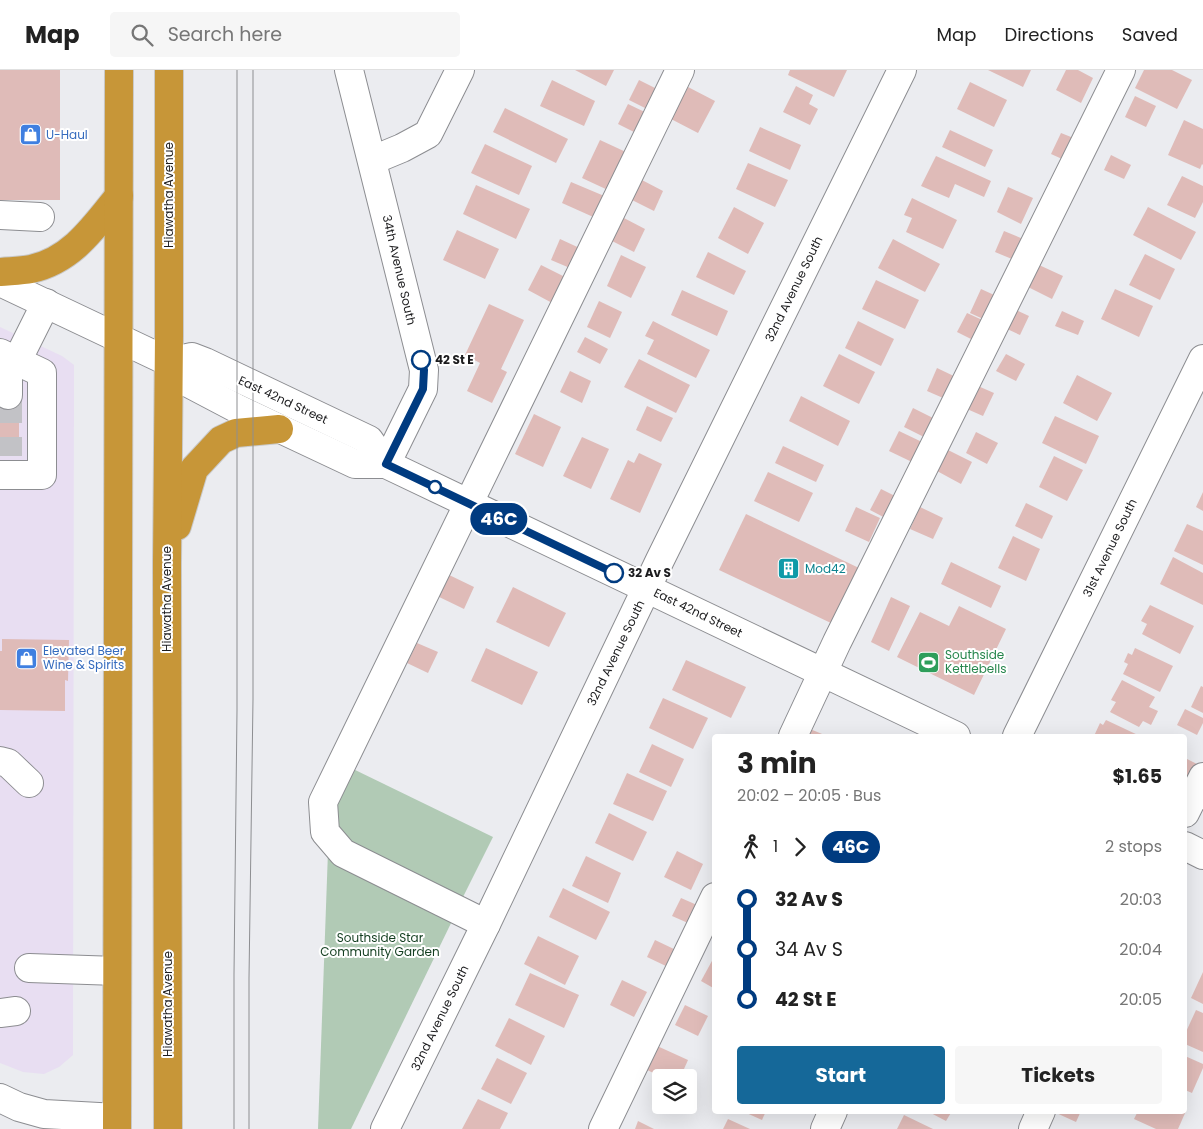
<!DOCTYPE html>
<html lang="en">
<head>
<meta charset="utf-8">
<style>
  :root { --surface:#fff; --page:#f6f6f6; --text:#222; --muted:#767676; --line:#e0e0e0; --accent:#156899 }
  body { margin:0; font-family:Poppins,sans-serif; background:var(--page); color:var(--text); height:100vh; display:flex; flex-direction:column; font-size:19px; white-space:nowrap }
  * { box-sizing:border-box; margin:0 }
  p { font-size:16px; color:var(--muted) }
  .icon { flex:none; width:28px; height:28px; fill:none; stroke:currentColor; stroke-width:2; stroke-linecap:round; stroke-linejoin:round }
  .map { position:relative; flex:1; overflow:hidden }
  .details { position:absolute; left:712px; top:664px; width:475px; height:380px; display:flex; flex-direction:column; background:var(--surface); border-radius:5px; box-shadow:0 5px 20px #0002 }
  .details>* { flex:none }
  .badge { padding:0 10px; border-radius:16px; font-size:18px; line-height:32px }
  .buttons { position:absolute; left:652px; top:999px; display:grid; gap:10px }
  .buttons a { display:grid; place-items:center; width:45px; height:45px; border-radius:5px; background:var(--surface); box-shadow:0 5px 20px #0002; font-size:25px }
  .map>.badge { position:absolute; translate:-50% -50%; box-shadow:0 0 0 2px #fff }
  .legs { display:flex; align-items:center; gap:8px; height:55px; padding:0 25px; font-size:16px }
  .legs p { margin-inline-start:auto }
  .head { display:flex; align-items:center; justify-content:space-between; height:85px; padding:0 25px }
  h1 { font-size:28px; font-weight:700; line-height:38px }
  .button { display:flex; gap:10px; margin-top:auto; padding:10px 25px }
  .button a { flex:1; height:58px; border-radius:5px; background:var(--accent); color:#fff; font-size:20px; font-weight:700; line-height:58px; text-align:center }
  .button a+a { background:var(--page); color:var(--text) }
  ul { padding:0 25px; list-style:none }
  li { display:flex; align-items:center; gap:18px; height:50px; font-size:19px }
  li i { display:grid; place-items:center; width:8px; height:100%; margin:0 6px; background:currentColor }
  li i::after { content:''; width:12px; height:12px; margin:-6px; border:4px solid; border-radius:50%; background:var(--surface) }
  li p { margin-inline-start:auto }
  li:first-child i { background:linear-gradient(#0000 50%,currentColor 0) }
  li:last-child i { background:linear-gradient(currentColor 50%,#0000 0) }
  header { display:flex; align-items:center; gap:30px; box-sizing:border-box; height:70px; padding:0 25px; background:var(--surface); border-bottom:1px solid var(--line) }
  header strong { font-size:24px }
  nav { display:flex; gap:28px; margin-inline-start:auto; font-size:18px }
  .search { width:350px; height:45px; background:var(--page); display:flex; align-items:center; gap:12px; box-sizing:border-box; padding:0 18px; border-radius:5px; color:var(--muted); font-size:19px }
  .map>svg:first-child { display:block }
</style>
</head>
<body>
<header>
<strong>Map</strong>
<div class="search"><svg class="icon" aria-label="search" viewBox="0 0 24 24"><circle cx="10" cy="10" r="6"/><path d="M15 15l6 6"/></svg>Search here</div>
<nav><a>Map</a><a>Directions</a><a>Saved</a></nav>
</header>
<div class="map">
<svg width="1203" height="1059" viewBox="0 0 1203 1059">
  <rect width="100%" height="100%" fill="#ebecf0"/>
  <polygon fill="#e8def2" points="0,257 62,286 74,295 73,985 59,997 44,1004 23,1002 0,993"/>
  <g fill="#b1cab5">
    <polygon points="349,697 493,767 459,835 348,780 333,760 330,736"/>
    <polygon points="328,781 454,847 351,1059 318,1059"/>
  </g>
  <g fill="#dfbbb8">
    <rect x="0" y="0" width="60" height="130"/>
    <polygon points="575,0 614,0 606,16"/>
    <polygon points="790,0 847,0 834,27 788,5"/>
    <polygon points="988,0 1031,0 1023,17"/>
    <polygon points="1066,0 1078,0 1093,8 1081,33 1056,20"/>
    <polygon points="1144,0 1172,0 1192,10 1177,39 1135,18"/>
    <polygon points="552,10 595,31 584,56 540,36"/>
    <polygon points="639,10 665,23 655,43 629,30"/>
    <polygon points="970,12 1007,30 994,57 957,39"/>
    <polygon points="796,16 813,25 809,34 818,39 810,55 783,42"/>
    <polygon points="688,17 715,31 698,63 671,49"/>
    <polygon points="1135,26 1156,36 1146,57 1125,47"/>
    <polygon points="628,34 653,46 644,67 618,54"/>
    <polygon points="505,38 568,69 556,93 493,62"/>
    <polygon points="1184,50 1203,59 1203,95 1202,94 1200,99 1168,85"/>
    <polygon points="760,57 801,75 790,100 749,81"/>
    <polygon points="950,60 993,80 985,97 942,77"/>
    <polygon points="1061,63 1081,71 1071,93 1051,84"/>
    <polygon points="600,70 628,83 610,121 582,108"/>
    <polygon points="485,74 532,96 519,125 471,103"/>
    <polygon points="1111,85 1131,95 1124,109 1104,100"/>
    <polygon points="936,86 991,111 984,127 955,114 949,128 921,116"/>
    <polygon points="748,93 788,110 775,137 736,119"/>
    <polygon points="1182,106 1203,116 1203,132 1195,148 1167,135"/>
    <polygon points="640,109 663,121 654,141 630,129"/>
    <polygon points="571,112 609,128 600,150 562,133"/>
    <polygon points="476,115 530,139 516,169 463,144"/>
    <polygon points="1008,117 1033,128 1021,154 997,142"/>
    <polygon points="912,128 957,150 943,179 906,162 912,148 904,145"/>
    <polygon points="734,137 764,153 748,184 718,168"/>
    <polygon points="1148,137 1196,162 1181,190 1133,165"/>
    <polygon points="622,147 645,159 634,182 610,170"/>
    <polygon points="457,160 499,179 485,209 443,190"/>
    <polygon points="1004,161 1028,171 1019,192 995,182"/>
    <polygon points="560,169 586,181 577,201 551,190"/>
    <polygon points="893,169 940,194 925,222 878,198"/>
    <polygon points="708,182 746,201 734,225 696,207"/>
    <polygon points="1145,184 1175,199 1160,230 1129,215"/>
    <polygon points="621,185 646,197 631,228 607,216"/>
    <polygon points="541,195 567,208 554,234 528,220"/>
    <polygon points="1039,195 1063,206 1052,229 1028,217"/>
    <polygon points="876,210 919,230 905,259 862,239"/>
    <polygon points="981,219 1003,229 992,253 970,243"/>
    <polygon points="1115,219 1153,236 1139,267 1101,249"/>
    <polygon points="682,220 728,241 717,266 671,245"/>
    <polygon points="599,231 622,242 610,268 587,257"/>
    <polygon points="489,234 524,250 501,299 507,302 492,333 467,321 480,293 465,285"/>
    <polygon points="1014,239 1029,246 1020,265 1005,258"/>
    <polygon points="1062,241 1084,251 1078,265 1055,256"/>
    <polygon points="967,243 991,254 981,274 957,262"/>
    <polygon points="653,251 710,280 696,308 647,284 654,270 645,266"/>
    <polygon points="858,251 894,269 881,296 845,278"/>
    <polygon points="585,267 608,279 600,294 577,282"/>
    <polygon points="839,284 875,302 859,334 823,316"/>
    <polygon points="1006,284 1025,294 1016,311 996,301"/>
    <polygon points="639,289 690,315 676,343 624,317"/>
    <polygon points="937,298 960,309 950,331 927,321"/>
    <polygon points="570,301 591,311 582,333 560,322"/>
    <polygon points="1077,305 1112,323 1097,351 1063,333"/>
    <polygon points="978,316 994,323 983,346 967,339"/>
    <rect x="0" y="325" width="19" height="61"/>
    <polygon points="801,326 850,351 838,376 789,351"/>
    <polygon points="647,336 673,348 661,372 636,360"/>
    <polygon points="913,338 933,348 924,367 904,357"/>
    <polygon points="534,344 561,357 543,397 515,384"/>
    <polygon points="1055,346 1099,366 1086,394 1042,373"/>
    <polygon points="899,361 922,372 912,392 889,381"/>
    <polygon points="976,362 998,373 987,394 966,383"/>
    <polygon points="582,367 609,379 591,419 563,406"/>
    <polygon points="783,376 824,395 816,412 775,393"/>
    <polygon points="948,380 972,392 961,414 937,401"/>
    <polygon points="639,383 662,394 640,443 610,429 628,390 634,393"/>
    <polygon points="1054,386 1083,400 1067,431 1039,417"/>
    <polygon points="768,402 813,423 799,452 754,431"/>
    <polygon points="881,419 903,430 891,451 870,440"/>
    <polygon points="1203,422 1203,441 1196,437"/>
    <polygon points="1026,433 1053,446 1042,469 1015,456"/>
    <polygon points="856,437 880,448 869,472 845,461"/>
    <polygon points="920,437 943,448 933,469 910,459"/>
    <polygon points="746,444 859,498 833,554 719,500"/>
    <polygon points="1187,454 1203,461 1203,495 1174,481"/>
    <polygon points="1013,466 1040,479 1026,511 998,498"/>
    <polygon points="1173,487 1203,503 1203,535 1160,514"/>
    <polygon points="951,492 1001,516 991,538 941,514"/>
    <polygon points="443,502 474,517 464,539 433,524"/>
    <polygon points="513,517 566,543 549,577 496,552"/>
    <polygon points="891,527 910,536 889,581 871,572"/>
    <polygon points="1150,535 1194,556 1180,584 1142,564 1147,554 1141,551"/>
    <polygon points="959,536 1006,559 974,625 897,587 920,542 949,556"/>
    <polygon points="2,569 69,570 68,611 65,610 65,641 0,640 0,581 2,581"/>
    <polygon points="417,573 438,582 428,603 407,593"/>
    <polygon points="486,578 538,602 522,635 471,611"/>
    <polygon points="1135,578 1173,596 1160,622 1123,604 1128,594 1124,592 1128,583 1132,585"/>
    <polygon points="686,590 746,617 731,648 672,620"/>
    <polygon points="1122,610 1155,627 1149,637 1158,641 1151,655 1143,651 1139,657 1110,642 1116,632 1111,630"/>
    <polygon points="1201,616 1203,617 1203,643 1191,637"/>
    <polygon points="663,628 708,648 693,679 649,658"/>
    <polygon points="1185,639 1203,648 1203,653 1197,665 1177,655"/>
    <polygon points="1106,650 1140,666 1094,666 1100,653 1103,655"/>
    <polygon points="810,659 827,666 807,666"/>
    <polygon points="652,674 684,689 671,717 639,702"/>
    <polygon points="1185,688 1201,696 1185,714"/>
    <polygon points="627,703 667,721 653,751 613,734"/>
    <polygon points="609,743 647,762 633,791 595,773"/>
    <polygon points="677,781 703,794 691,820 664,807"/>
    <polygon points="586,786 621,803 608,833 572,816"/>
    <polygon points="563,818 610,842 596,870 549,847"/>
    <polygon points="681,828 697,835 688,853 672,846"/>
    <polygon points="538,866 579,886 565,915 524,894"/>
    <polygon points="655,870 676,880 668,897 647,887"/>
    <polygon points="713,889 715,890 715,919 701,911"/>
    <polygon points="1203,902 1203,934 1191,928"/>
    <polygon points="530,903 579,925 564,958 515,935"/>
    <polygon points="622,910 647,922 634,947 610,935"/>
    <polygon points="685,935 708,946 698,966 675,955"/>
    <polygon points="1196,940 1203,943 1203,982 1185,974 1185,964"/>
    <polygon points="509,948 545,966 531,995 495,976"/>
    <polygon points="655,975 688,990 680,1008 664,1008 645,999"/>
    <polygon points="1185,986 1203,994 1203,998 1192,1023 1185,1020"/>
    <polygon points="497,988 527,1003 511,1034 481,1019"/>
    <polygon points="478,1029 508,1043 500,1059 462,1059"/>
    <polygon points="742,1041 766,1041 762,1050"/>
    <polygon points="927,1041 952,1041 946,1051"/>
    <polygon points="1052,1041 1081,1041 1076,1052"/>
    <polygon points="1138,1041 1186,1041 1178,1059 1156,1059 1134,1049"/>
    <polygon points="904,1045 933,1059 897,1059"/>
    <polygon points="728,1049 750,1059 723,1059"/>
    <polygon points="638,1051 654,1059 635,1059"/>
  </g>
  <g fill="none" stroke-linecap="round" stroke-linejoin="round">
    <polyline stroke="#c2c2c6" stroke-width="28" stroke-dasharray="28 14" stroke-linecap="butt" points="8,325 8,386"/>
    <defs>
      <g id="minor">
        <polyline points="349,0 424,300 423,319 386,394"/>
        <polyline points="373,90 402,78 428,64 460,0"/>
        <polyline points="0,145 40,147"/>
        <polyline points="0,212 169,292 179,308 236,338 355,394 386,394 956,666"/>
        <polyline points="0,283 42,303 42,405 0,405"/>
        <polyline points="8,287 8,325"/>
        <polyline points="17,291 46,233"/>
        <polyline points="169,292 192,287 205,292 369,370 386,394"/>
        <polyline points="793,666 837,572 1121,0"/>
        <polyline points="1017,666 1203,289"/>
        <polyline points="0,691 8,693 29,713"/>
        <polyline points="1185,743 1203,707"/>
        <polyline points="1185,776 1203,785"/>
        <polyline points="486,854 343,783 325,762 323,732 680,0"/>
        <polyline points="29,898 117,901"/>
        <polyline points="0,943 16,941"/>
        <polyline points="0,1028 19,1037 44,1044 117,1048"/>
        <polyline points="385,1059 486,854 660,490 902,0"/>
        <polyline points="603,1059 715,827"/>
        <polyline points="825,1059 833,1041"/>
        <polyline points="1033,1059 1041,1041"/>
      </g>
      <g id="highway">
        <path d="M0,202C10,201 21,201 31,199C72,190 94,157 119,126"/>
        <polyline points="177,456 194,399 221,370 236,363 279,359"/>
        <polyline points="117,1059 119,0"/>
        <polyline points="168,1059 167,493 169,265 169,0"/>
      </g>
    </defs>
    <use href="#minor" stroke="#8c8d91" stroke-width="30"/>
    <use href="#highway" stroke="#c9c9c9" stroke-width="30"/>
    <use href="#minor" stroke="#fff" stroke-width="28"/>
    <use href="#highway" stroke="#c79638" stroke-width="28"/>
    <g stroke="#8d8e91" stroke-width="1">
      <polyline points="234,1059 234,904 237,640 237,0"/>
      <polyline points="249,1059 249,908 253,629 253,0"/>
    </g>
  </g>
  <g fill="none" stroke-linecap="round" stroke-linejoin="round">
    <defs>
      <polyline id="line-1" points="421,290 424,300 423,319 386,394 614,503"/>
    </defs>
    <use href="#line-1" stroke="#fff" stroke-width="11"/>
    <use href="#line-1" stroke="#003b80" stroke-width="8"/>
  </g>
  <defs>
    <symbol id="shop-square" viewBox="-11 -11 22 22"><rect x="-9" y="-9" width="18" height="18" rx="4" fill="#3f7fe0" stroke="#fff"/><path d="M-5-2.5h2.3a2.7 3.5 0 0 1 5.4 0H5L5.5 6h-11ZM-1.5-2.5h3a1.5 2.3 0 0 0-3 0Z" fill="#fff"/></symbol>
    <symbol id="building-square" viewBox="-11 -11 22 22"><rect x="-9" y="-9" width="18" height="18" rx="4" fill="#0f9aa8" stroke="#fff"/><path d="M-4-6H4V6H1V3H-1V6H-4ZM-2.5-4.3h1.7v1.8h-1.7ZM.8-4.3h1.7v1.8H.8ZM-2.5-1h1.7V.8h-1.7ZM.8-1h1.7V.8H.8Z" fill="#fff"/></symbol>
    <symbol id="stadium-square" viewBox="-11 -11 22 22"><rect x="-9" y="-9" width="18" height="18" rx="4" fill="#2e9e5b" stroke="#fff"/><path d="M0-5a6.5 5 0 1 0 0 10a6.5 5 0 1 0 0-10ZM-3.5-1.8h7v3.6h-7Z" fill="#fff"/></symbol>
  </defs>
  <g fill-rule="evenodd">
    <use href="#shop-square" x="18" y="52" width="25" height="25"/>
    <use href="#building-square" x="776" y="486" width="25" height="25"/>
    <use href="#shop-square" x="14" y="576" width="25" height="25"/>
    <use href="#stadium-square" x="916" y="580" width="25" height="25"/>
  </g>
  <g fill="#fff" stroke="#003b80" stroke-width="2.5">
    <circle cx="421" cy="290" r="9"/>
    <circle cx="435" cy="417" r="6"/>
    <circle cx="614" cy="503" r="9"/>
  </g>
  <g text-anchor="middle" stroke-width="4" stroke-linejoin="round" paint-order="stroke">
    <g font-size="12" fill="#366cbe" stroke="#fff" text-anchor="start">
      <text x="46" y="69">U-Haul</text>
      <text x="43" y="585">Elevated Beer<tspan x="43" dy="14">Wine &amp; Spirits</tspan></text>
    </g>
    <g font-size="12" fill="#1c1c1e" stroke="#fff">
      <text transform="translate(169 125) rotate(-90)" y="4">Hiawatha Avenue</text>
      <text transform="translate(399 200) rotate(77)" y="4">34th Avenue South</text>
      <text transform="translate(794 219) rotate(-64)" y="4">32nd Avenue South</text>
      <text transform="translate(283 330) rotate(25)" y="4">East 42nd Street</text>
      <text transform="translate(1110 478) rotate(-64)" y="4">31st Avenue South</text>
      <text transform="translate(167 529) rotate(-90)" y="4">Hiawatha Avenue</text>
      <text transform="translate(698 543) rotate(26)" y="4">East 42nd Street</text>
      <text transform="translate(616 583) rotate(-64)" y="4">32nd Avenue South</text>
      <text transform="translate(168 934) rotate(-90)" y="4">Hiawatha Avenue</text>
      <text transform="translate(440 948) rotate(-64)" y="4">32nd Avenue South</text>
    </g>
    <g font-size="12" font-weight="bold" fill="#1c1c1e" stroke="#fff" text-anchor="start">
      <text x="435" y="294">42 St E</text>
      <text x="628" y="507">32 Av S</text>
    </g>
    <g font-size="12" fill="#0d838f" stroke="#fff" text-anchor="start">
      <text x="805" y="503">Mod42</text>
    </g>
    <g font-size="12" fill="#27864d" stroke="#fff" text-anchor="start">
      <text x="945" y="589">Southside<tspan x="945" dy="14">Kettlebells</tspan></text>
    </g>
    <g font-size="12" fill="#133e20" stroke="#fff">
      <text x="380" y="872">Southside Star<tspan x="380" dy="14">Community Garden</tspan></text>
    </g>
  </g>
</svg>
<div class="buttons">
<a><svg class="icon" aria-label="layers" viewBox="0 0 24 24"><path d="M12 4l9 5-9 5-9-5zM3 14l9 5 9-5"/></svg></a>
</div>
<b class="badge" style="left:499px;top:449px;background:#003b80;color:#fff">46C</b>
<section class="details">
<div class="head"><div><h1>3 min</h1><p>20:02 – 20:05 · Bus</p></div><b>$1.65</b></div>
<div class="legs"><svg class="icon" aria-label="walk" viewBox="0 0 24 24"><circle cx="13" cy="4" r="2"/><path d="M13 8l-2 6 4 7M11 14l-3 7M7 12l3-4h3l4 4"/></svg>1<svg class="icon" aria-label="forward" viewBox="0 0 24 24"><path d="M9 5l7 7-7 7"/></svg><b class="badge" style="background:#003b80;color:#fff">46C</b><p>2 stops</p></div>
<ul>
<li><i style="color:#003b80"></i><b>32 Av S</b><p>20:03</p></li>
<li><i style="color:#003b80"></i><span>34 Av S</span><p>20:04</p></li>
<li><i style="color:#003b80"></i><b>42 St E</b><p>20:05</p></li>
</ul>
<div class="button"><a>Start</a><a>Tickets</a></div>
</section>
</div>
</body>
</html>
